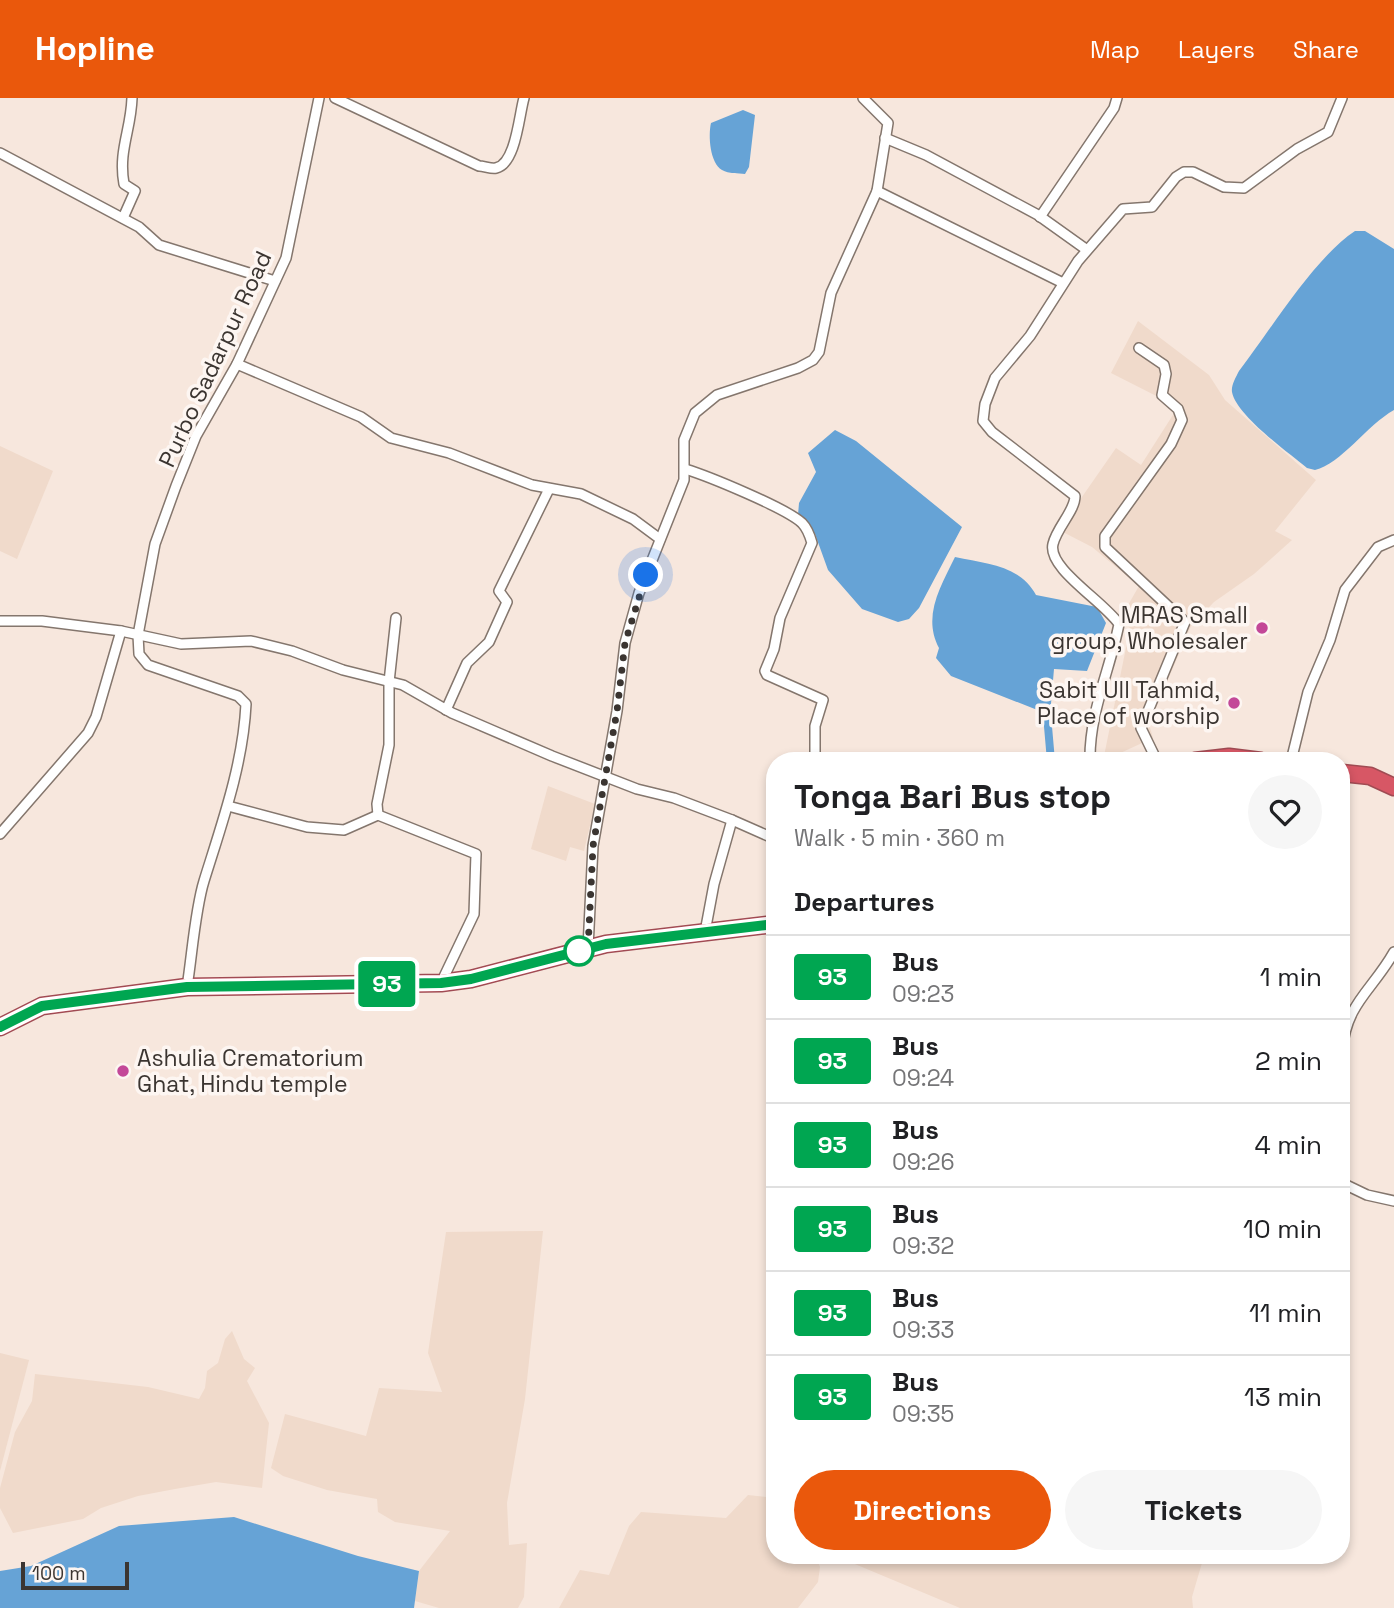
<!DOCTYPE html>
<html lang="en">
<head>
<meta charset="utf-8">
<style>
  :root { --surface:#fff; --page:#f6f6f6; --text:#202124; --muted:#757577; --line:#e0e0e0; --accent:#ea580c }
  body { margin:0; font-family:"Space Grotesk",sans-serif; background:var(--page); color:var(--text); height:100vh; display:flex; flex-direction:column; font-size:26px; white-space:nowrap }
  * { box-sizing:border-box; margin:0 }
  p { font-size:23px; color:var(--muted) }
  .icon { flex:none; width:38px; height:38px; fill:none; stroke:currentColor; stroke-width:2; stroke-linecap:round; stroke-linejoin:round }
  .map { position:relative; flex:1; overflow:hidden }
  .side { position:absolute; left:766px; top:654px; width:584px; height:812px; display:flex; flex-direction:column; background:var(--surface); border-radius:28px; box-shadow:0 4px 10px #0003 }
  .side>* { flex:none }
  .badge { padding:0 14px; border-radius:5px; font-size:24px; line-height:46px }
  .scale { position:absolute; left:21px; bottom:18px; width:108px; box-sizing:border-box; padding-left:7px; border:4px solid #3b3531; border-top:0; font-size:19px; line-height:24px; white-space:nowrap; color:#3b3531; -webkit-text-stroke:5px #fdf6f2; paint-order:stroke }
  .you { position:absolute; width:35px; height:35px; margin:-18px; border:5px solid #fff; border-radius:50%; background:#1a73e8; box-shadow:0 0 0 10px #1a73e833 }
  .map>.badge { position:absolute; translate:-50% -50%; box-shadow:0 0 0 4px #fff }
  h2 { padding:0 28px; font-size:26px; line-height:63px }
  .round { display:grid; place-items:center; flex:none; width:74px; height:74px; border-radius:37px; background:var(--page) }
  .headline { display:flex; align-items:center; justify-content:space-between; height:119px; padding:0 28px }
  h1 { font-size:33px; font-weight:600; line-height:52px }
  .primary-button { display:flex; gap:14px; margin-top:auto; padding:14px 28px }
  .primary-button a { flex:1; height:80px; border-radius:42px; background:var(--accent); color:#fff; font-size:28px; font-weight:600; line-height:80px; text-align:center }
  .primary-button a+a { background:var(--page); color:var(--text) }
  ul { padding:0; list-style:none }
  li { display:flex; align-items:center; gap:21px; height:84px; padding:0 28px; border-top:2px solid var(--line) }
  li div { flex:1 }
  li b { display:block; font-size:26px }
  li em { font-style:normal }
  li .badge { min-width:77px; font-weight:700; text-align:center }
  header { display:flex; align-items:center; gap:42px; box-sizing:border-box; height:98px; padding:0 35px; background:var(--accent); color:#fff }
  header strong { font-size:33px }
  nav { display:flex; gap:38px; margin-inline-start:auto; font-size:24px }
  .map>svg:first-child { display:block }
</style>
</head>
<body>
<header>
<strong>Hopline</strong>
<nav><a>Map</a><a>Layers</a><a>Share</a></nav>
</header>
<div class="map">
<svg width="1394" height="1510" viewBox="0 0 1394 1510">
  <rect width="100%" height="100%" fill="#f7e7dd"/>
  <g fill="#f0dacb">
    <polygon points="1138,223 1209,277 1225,302 1316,382 1275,433 1292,442 1254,476 1214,504 1191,528 1149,626 1153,640 1103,663 1130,530 1120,521 1139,488 1092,449 1059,432 1116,350 1141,367 1178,309 1111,275"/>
    <polygon points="0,348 53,373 17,461 0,453"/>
    <polygon points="548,688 595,706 584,753 570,749 566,763 531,751"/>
    <polygon points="543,1133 525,1301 507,1405 509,1447 527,1445 524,1499 518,1510 439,1510 415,1503 419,1473 450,1433 395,1424 378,1414 377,1401 327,1392 283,1378 271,1370 285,1316 366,1338 379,1290 442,1294 428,1255 446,1134"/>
    <polygon points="232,1233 244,1261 255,1270 247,1283 269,1325 262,1390 216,1384 175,1391 138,1398 101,1410 83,1421 13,1435 0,1410 0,1390 15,1334 32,1303 35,1276 148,1289 199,1301 205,1290 207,1273 218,1265 225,1241"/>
    <polygon points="0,1255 29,1262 0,1373"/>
    <polygon points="748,1397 775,1400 775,1458 816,1458 820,1469 818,1484 798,1510 559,1510 580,1472 609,1477 629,1428 641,1414 726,1420"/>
    <polygon points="847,1458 1204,1458 1192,1499 1193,1510 960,1510 850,1464"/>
  </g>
  <g fill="#66a3d6">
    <path d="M743,12L755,17L749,69L745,76C738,75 729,76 722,72C710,65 708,38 711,25Z"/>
    <path d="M1355,133H1365L1394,151V312C1367,327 1341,366 1315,372L1307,370C1289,355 1236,317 1232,294C1231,287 1236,279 1239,273C1270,233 1314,160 1355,133Z"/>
    <polygon points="835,332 856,343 962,429 919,510 909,521 898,524 862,511 828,472 815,436 798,417 799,405 816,374 808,355"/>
    <path d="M955,459C987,466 1020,467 1036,497L1097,509L1106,525L1087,573L1054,571L1050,617L951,578L936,560L939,550C922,518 941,488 955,459Z"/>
    <polygon points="234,1419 358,1458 419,1473 414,1510 0,1510 0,1473 31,1468 119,1428"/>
  </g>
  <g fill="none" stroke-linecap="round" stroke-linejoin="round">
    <polyline stroke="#66a3d6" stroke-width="8" points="1047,617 1051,663"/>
    <defs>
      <g id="street">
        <path d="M335,0L479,68C484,68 491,71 496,70C516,66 519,17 524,0"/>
        <polyline points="885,40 926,57 1038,117 1087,152"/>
        <polyline points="0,55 139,129 159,147 275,183"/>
        <polyline points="877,93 1063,185"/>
        <polyline points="1040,119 1114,10 1117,0"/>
        <path d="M123,120L135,93L124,86C118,53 131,32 132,0"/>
        <polyline points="1139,250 1164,267 1166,276 1162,297 1178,311 1182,322 1171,346 1105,438 1105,449 1185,524 1141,630 1157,663"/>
        <polyline points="237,266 361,319 391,340 449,355 532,387 581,396 633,421 660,441"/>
        <path d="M685,371C708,378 786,410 802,425C807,430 810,438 812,445L780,520L774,551L765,573L767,577L823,602L815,628V663"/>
        <polyline points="0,523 42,523 121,533 181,546 251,543 292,553 343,572 403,587 452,615 552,658 637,691 674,700 732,722 775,741"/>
        <polyline points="446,612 467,565 489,544 507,504 499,493 549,391"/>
        <path d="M1090,663C1089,615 1110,572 1119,526C1103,503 1047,470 1053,446C1057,429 1075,413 1075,398L992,334L983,323L985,306L995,280L1030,238L1078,163L1123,111L1152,109L1176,79L1184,74H1193L1224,89L1244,90L1297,51L1328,34L1342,0"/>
        <polyline points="1291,663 1308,594 1330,542 1345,492 1378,449 1394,442"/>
        <polyline points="228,708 307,729 344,732 378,717 476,756 474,816 441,885"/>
        <polyline points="378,717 377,706 389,647 389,584 396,520"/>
        <polyline points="0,736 88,635 96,619 121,533"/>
        <polyline points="705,834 714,786 732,722"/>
        <polyline points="588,850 593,748 617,613 625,545 639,495 684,382 684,342 695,315 717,297 798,270 813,262 819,254 831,195 877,93 888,25 863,0"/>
        <path d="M187,889C192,858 195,812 204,783C222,725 243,667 246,606L238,598L148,567L139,556L138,537L155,446L176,388L196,338L237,266L286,160L319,0"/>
        <path d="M1342,952C1347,904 1372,893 1394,854"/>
        <polyline points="1342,1085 1367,1097 1394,1103"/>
      </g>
      <g id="highway">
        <polyline points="1195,663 1229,659 1261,663"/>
        <polyline points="1342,675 1370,678 1394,689"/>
        <polyline points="0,929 42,908 187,889 441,885 471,881 606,846 775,826"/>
      </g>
    </defs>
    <use href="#street" stroke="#84766d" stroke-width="12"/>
    <use href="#highway" stroke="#a04b53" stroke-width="19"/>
    <use href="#street" stroke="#fff" stroke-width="9"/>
    <use href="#highway" stroke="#d75765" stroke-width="16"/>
  </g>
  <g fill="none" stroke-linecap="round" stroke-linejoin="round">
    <defs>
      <polyline id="line" points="0,929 42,908 187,889 441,885 471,881 606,846 775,826"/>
    </defs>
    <use href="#line" stroke="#fff" stroke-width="16"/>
    <use href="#line" stroke="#00a651" stroke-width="10"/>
    <polyline stroke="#3b3531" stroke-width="7" stroke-dasharray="0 12.6" points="579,853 588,850 593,748 617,613 625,545 646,477"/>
  </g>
  <g fill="#c34898" stroke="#fdf6f2" stroke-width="2.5">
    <circle cx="1262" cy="530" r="7"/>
    <circle cx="1234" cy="605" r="7"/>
    <circle cx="123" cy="973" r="7"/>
  </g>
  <circle fill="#fff" stroke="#00a651" stroke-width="3.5" cx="579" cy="853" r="14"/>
  <g text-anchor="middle" stroke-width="7" stroke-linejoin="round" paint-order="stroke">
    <g font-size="23" fill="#3b3531" stroke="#fdf6f2">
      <text transform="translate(215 261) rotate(-65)" y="8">Purbo Sadarpur Road</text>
    </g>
    <g font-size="23" fill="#3b3531" stroke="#fdf6f2" text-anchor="end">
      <text x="1248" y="525">MRAS Small<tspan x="1248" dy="26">group, Wholesaler</tspan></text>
      <text x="1220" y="600">Sabit Ull Tahmid,<tspan x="1220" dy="26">Place of worship</tspan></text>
      <text x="137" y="968" text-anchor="start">Ashulia Crematorium<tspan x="137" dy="26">Ghat, Hindu temple</tspan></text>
    </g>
  </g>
</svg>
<div class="scale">100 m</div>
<div class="you" style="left:646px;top:477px"></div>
<b class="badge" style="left:387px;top:886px;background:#00a651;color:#fff">93</b>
<section class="side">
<div class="headline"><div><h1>Tonga Bari Bus stop</h1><p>Walk · 5 min · 360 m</p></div><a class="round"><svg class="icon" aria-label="heart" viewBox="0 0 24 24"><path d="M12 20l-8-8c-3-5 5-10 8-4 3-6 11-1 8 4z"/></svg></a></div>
<h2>Departures</h2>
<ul>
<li><span class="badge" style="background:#00a651;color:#fff">93</span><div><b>Bus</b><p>09:23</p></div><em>1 min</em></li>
<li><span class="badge" style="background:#00a651;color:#fff">93</span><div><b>Bus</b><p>09:24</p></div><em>2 min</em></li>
<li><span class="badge" style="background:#00a651;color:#fff">93</span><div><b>Bus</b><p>09:26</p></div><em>4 min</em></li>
<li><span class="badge" style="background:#00a651;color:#fff">93</span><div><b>Bus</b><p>09:32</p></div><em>10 min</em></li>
<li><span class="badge" style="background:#00a651;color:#fff">93</span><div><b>Bus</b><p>09:33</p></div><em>11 min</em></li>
<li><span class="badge" style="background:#00a651;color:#fff">93</span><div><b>Bus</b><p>09:35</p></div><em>13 min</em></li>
</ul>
<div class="primary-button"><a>Directions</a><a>Tickets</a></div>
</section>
</div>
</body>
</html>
